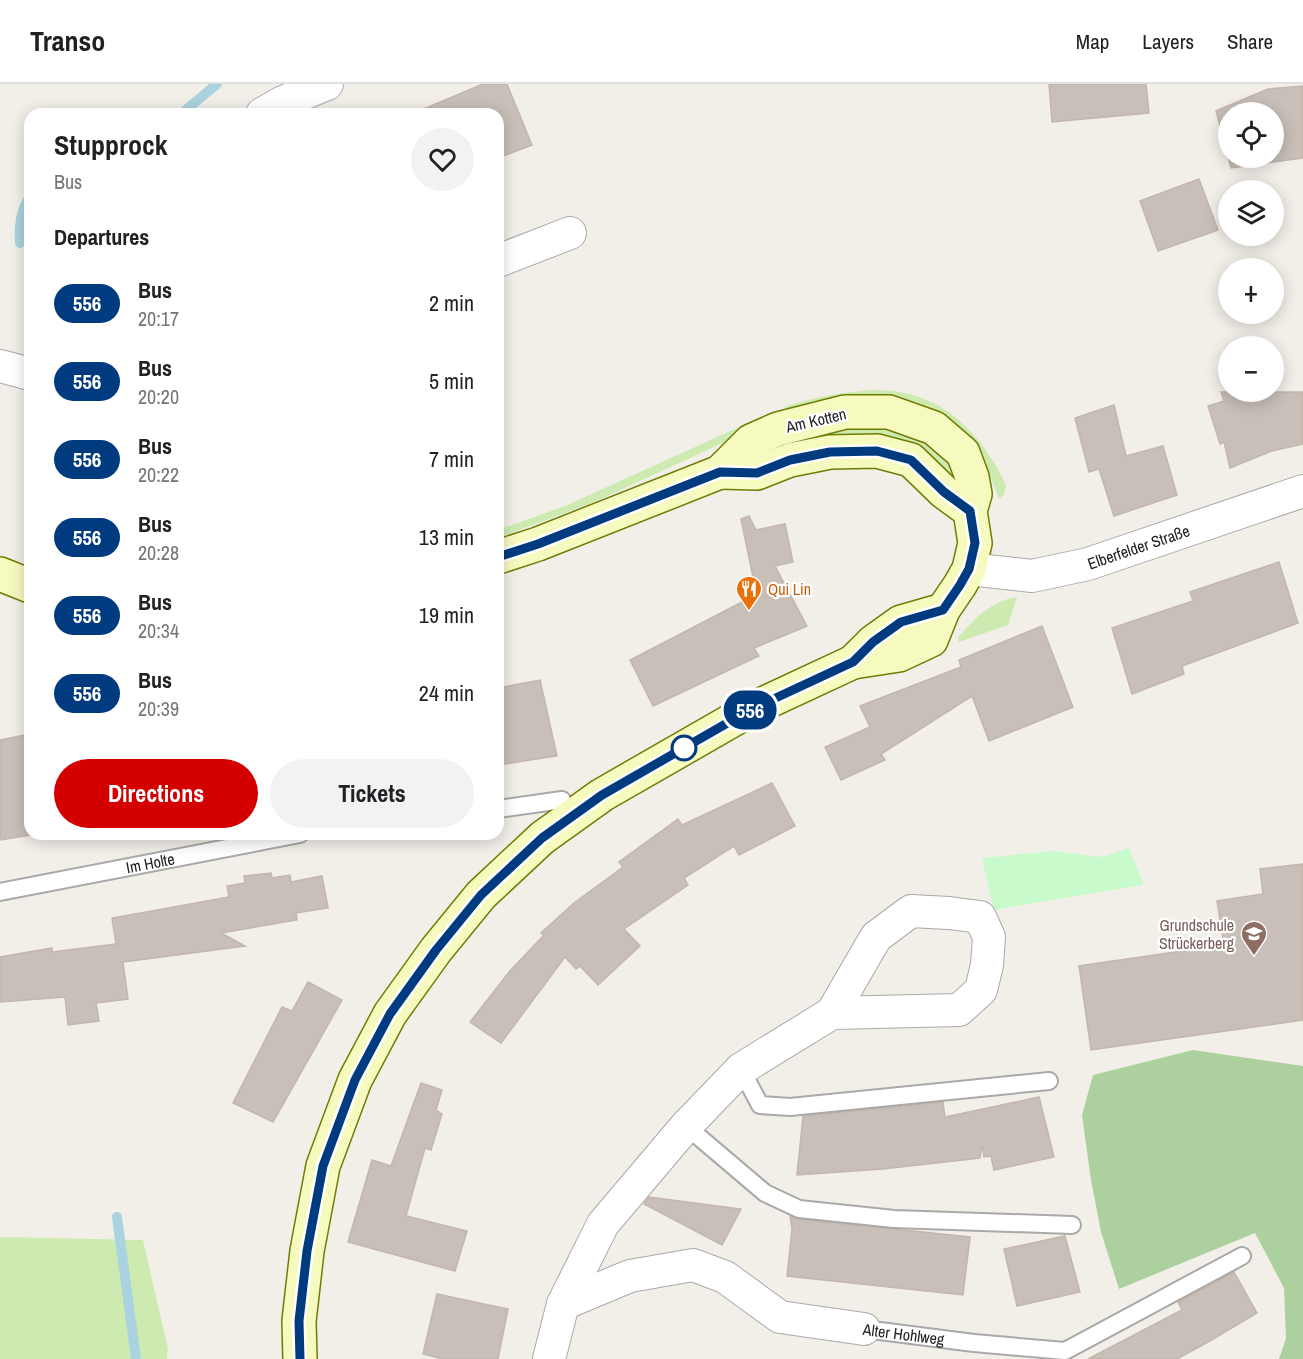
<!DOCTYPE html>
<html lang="en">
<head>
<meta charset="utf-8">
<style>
  :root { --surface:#fff; --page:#f2f2f2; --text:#202124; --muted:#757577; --line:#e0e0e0; --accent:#d40000 }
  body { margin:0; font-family:"Archivo Narrow",sans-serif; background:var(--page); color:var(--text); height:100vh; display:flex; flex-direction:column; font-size:22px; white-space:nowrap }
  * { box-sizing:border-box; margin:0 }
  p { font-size:20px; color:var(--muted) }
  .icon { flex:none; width:33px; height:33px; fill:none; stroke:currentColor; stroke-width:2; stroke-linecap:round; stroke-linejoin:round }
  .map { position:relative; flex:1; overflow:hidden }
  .drawer { position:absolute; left:24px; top:24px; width:480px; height:732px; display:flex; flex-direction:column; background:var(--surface); border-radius:18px; box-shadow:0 3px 15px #0003 }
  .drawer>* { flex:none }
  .badge { padding:0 12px; border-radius:20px; font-size:21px; line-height:39px }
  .tools { position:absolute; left:1218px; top:18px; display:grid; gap:12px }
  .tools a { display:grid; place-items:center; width:66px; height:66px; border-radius:50%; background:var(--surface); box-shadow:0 3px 15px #0003; font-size:30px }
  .map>.badge { position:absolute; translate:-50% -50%; box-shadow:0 0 0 3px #fff }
  h2 { padding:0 30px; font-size:22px; line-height:54px }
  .round { display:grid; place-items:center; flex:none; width:63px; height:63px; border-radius:32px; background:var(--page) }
  .overview { display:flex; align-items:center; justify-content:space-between; height:102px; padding:0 30px }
  h1 { font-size:28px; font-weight:700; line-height:45px }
  .button { display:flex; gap:12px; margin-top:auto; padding:12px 30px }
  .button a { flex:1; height:69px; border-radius:36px; background:var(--accent); color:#fff; font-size:24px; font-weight:700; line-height:69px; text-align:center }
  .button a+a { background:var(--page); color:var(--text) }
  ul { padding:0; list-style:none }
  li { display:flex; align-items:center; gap:18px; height:78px; padding:0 30px }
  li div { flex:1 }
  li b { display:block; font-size:22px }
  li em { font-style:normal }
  li .badge { min-width:66px; font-weight:700; text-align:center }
  header { display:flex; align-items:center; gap:36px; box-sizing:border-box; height:84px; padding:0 30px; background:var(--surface); border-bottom:2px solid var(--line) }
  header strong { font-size:28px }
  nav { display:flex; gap:33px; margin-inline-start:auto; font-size:21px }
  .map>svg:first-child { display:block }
</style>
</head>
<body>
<header>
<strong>Transo</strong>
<nav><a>Map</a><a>Layers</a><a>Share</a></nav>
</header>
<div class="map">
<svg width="1303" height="1275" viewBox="0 0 1303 1275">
  <rect width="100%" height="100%" fill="#f2efe9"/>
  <g fill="#cdebb0">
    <path d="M878,306C892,307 906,308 919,313C959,326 989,364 1006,401L1004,410L999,415C988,382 976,369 953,343L782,334L786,322C817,313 845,307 878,306Z"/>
    <polygon points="759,334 762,341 592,419 498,454 498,446 565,422"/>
    <path d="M883,341L922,354L957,385L970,410C954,396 931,372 913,361C876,339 832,355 794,364L791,354L832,343Z"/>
    <path d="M1017,513L1008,541L959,558L958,554C974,534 992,517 1017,513Z"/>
    <polygon points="0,1153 143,1156 168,1265 167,1275 0,1275"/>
  </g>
  <polygon fill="#add19e" points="1193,966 1303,982 1303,1275 1279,1275 1286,1254 1284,1204 1255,1149 1119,1205 1101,1148 1091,1096 1082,1031 1093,991"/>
  <polygon fill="#c8facc" points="1129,764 1144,801 994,826 982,774 1053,767 1103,773"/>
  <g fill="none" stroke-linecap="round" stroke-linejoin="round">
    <g stroke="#aad3df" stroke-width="10">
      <polyline points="181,30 217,0"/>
      <path d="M20,159C19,143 20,126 30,113"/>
      <polyline points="117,1133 136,1275"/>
    </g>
  </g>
  <g fill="#c7bfb8" stroke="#c4b6ab" stroke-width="1.5" fill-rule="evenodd">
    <polygon points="483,0 507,0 532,61 498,74 498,30 412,30"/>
    <polygon points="1049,0 1146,0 1149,29 1052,38"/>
    <path d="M1303,2V74L1231,84L1216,27L1268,5ZM1228,28H1274V74H1228Z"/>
    <polygon points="1199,95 1218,146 1158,167 1140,117"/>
    <polygon points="1221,308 1303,308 1303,360 1272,367 1230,384 1224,358 1220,360 1208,322 1224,317"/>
    <polygon points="1114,321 1126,372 1163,362 1177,411 1114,432 1099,385 1089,388 1075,334"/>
    <polygon points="749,432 756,446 785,440 793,478 775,482 807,542 754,564 759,572 653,622 630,576 744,517 738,507 754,498 741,435"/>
    <polygon points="1279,478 1298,539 1182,582 1184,590 1132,610 1112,544 1193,517 1190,508"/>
    <polygon points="1042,542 1073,623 989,657 972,612 881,670 885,676 841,696 825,663 870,643 860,622 961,583 959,576"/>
    <polygon points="540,596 557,672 498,681 498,604"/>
    <polygon points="30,650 30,751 0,756 0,656"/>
    <polygon points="772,699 795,742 739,771 734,762 684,794 688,801 624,845 640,862 598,901 580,882 576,885 565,873 501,959 470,938 510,887 544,851 541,849 574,819 623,783 619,778 678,735 682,741"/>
    <polygon points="1303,780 1303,936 1091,966 1079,882 1224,861 1217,817 1263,810 1260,785"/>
    <polygon points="271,789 272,794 290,791 291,798 322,792 328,824 296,829 297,836 221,849 245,862 123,878 128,915 96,919 99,937 68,941 65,913 0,918 0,873 52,864 52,868 116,860 112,834 229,813 227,802 245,799 244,792"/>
    <polygon points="308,898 342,916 273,1038 233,1019 282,923 292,927"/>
    <polygon points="421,999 442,1006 436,1026 442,1030 431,1066 425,1064 406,1132 467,1147 455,1187 348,1158 372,1076 391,1082"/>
    <polygon points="1039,1013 1054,1073 994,1086 991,1072 984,1073 982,1061 980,1074 883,1085 797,1091 803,1032 943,1018 945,1033"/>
    <polygon points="649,1113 741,1125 722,1161 644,1120"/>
    <polygon points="790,1132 798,1135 970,1153 963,1211 787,1192 792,1145"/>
    <polygon points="1065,1152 1080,1208 1017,1222 1004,1165"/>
    <polygon points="1234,1188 1257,1229 1208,1258 1177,1275 1088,1275 1182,1226 1178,1218"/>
    <polygon points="437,1210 508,1225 498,1275 443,1275 423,1270"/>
  </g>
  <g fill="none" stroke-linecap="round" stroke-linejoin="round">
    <defs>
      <g id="service">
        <polyline points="498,725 562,716"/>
        <path id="s1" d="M0,808L300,750"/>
        <polyline points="741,985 760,1021 790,1023 1049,997"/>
        <polyline points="686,1042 765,1109 799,1125 894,1135 1072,1141"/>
        <path id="s2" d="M864,1245L974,1259L1065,1267L1242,1172"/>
      </g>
      <g id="minor">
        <polyline points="262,30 283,18 327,0"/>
        <polyline points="498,177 570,149"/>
        <polyline points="0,282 30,290"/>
        <path id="s3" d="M969,485L1032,492L1088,480L1303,407"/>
        <polyline points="563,1220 630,1192 693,1181 725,1193 780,1233 864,1245"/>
        <polyline points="549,1275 563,1220 603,1140 686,1042 741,985 832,929 876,853 911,827 949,829 980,833 989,853 987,881 981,906 959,926 832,929"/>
      </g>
      <g id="secondary">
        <polyline points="720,388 757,389 790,376 830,368 877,367 911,376 944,408 970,427"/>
        <polyline points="0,490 30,502"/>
        <polyline points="853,578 873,558 901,538 943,526"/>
        <polyline points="300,1275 299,1237 307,1167 323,1082 355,996 390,930 436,866 481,811 542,754 602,711 750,626 853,578 899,571 931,556 943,526 960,501 969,485 975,459 970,427 975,410 972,393 963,369 934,344 889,328 845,328 778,345 751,357 720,388 538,460 498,473"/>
      </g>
    </defs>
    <use href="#service" stroke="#a9a9a9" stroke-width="20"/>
    <use href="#minor" stroke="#a9a9a9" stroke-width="34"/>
    <use href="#secondary" stroke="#707d05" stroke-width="36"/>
    <use href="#service" stroke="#fff" stroke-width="16"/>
    <use href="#minor" stroke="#fff" stroke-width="32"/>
    <use href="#secondary" stroke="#f7fabf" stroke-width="33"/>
  </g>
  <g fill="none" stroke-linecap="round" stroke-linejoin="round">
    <defs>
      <polyline id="line" points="300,1275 299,1237 307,1167 323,1082 355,996 390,930 436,866 481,811 542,754 602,711 750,626 853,578 873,558 901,538 943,526 960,501 969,485 975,459 970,427 944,408 911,376 877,367 830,368 790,376 757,389 720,388 538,460 498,473"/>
    </defs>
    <use href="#line" stroke="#fff" stroke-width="14"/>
    <use href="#line" stroke="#003b80" stroke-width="9"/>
  </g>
  <defs>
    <symbol id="restaurant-pin" viewBox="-11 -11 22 30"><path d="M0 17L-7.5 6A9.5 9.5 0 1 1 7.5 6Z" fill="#e8710a" stroke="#fff"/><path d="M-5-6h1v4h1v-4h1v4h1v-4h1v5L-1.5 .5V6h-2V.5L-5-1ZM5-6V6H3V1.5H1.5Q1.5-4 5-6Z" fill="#fff"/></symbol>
    <symbol id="school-pin" viewBox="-11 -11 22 30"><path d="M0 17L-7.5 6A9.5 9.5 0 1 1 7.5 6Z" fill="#8d6e63" stroke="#fff"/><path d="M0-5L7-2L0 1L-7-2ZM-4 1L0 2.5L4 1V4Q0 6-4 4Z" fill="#fff"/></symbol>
  </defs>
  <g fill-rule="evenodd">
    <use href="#restaurant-pin" x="734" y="490" width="30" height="40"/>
    <use href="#school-pin" x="1239" y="835" width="30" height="40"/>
  </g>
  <circle fill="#fff" stroke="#003b80" stroke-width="3" cx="684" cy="664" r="12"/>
  <g text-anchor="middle" stroke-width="4.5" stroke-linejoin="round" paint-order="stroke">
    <g font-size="16" fill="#222" stroke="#fff">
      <text transform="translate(816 336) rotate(-13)" y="6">Am Kotten</text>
      <text dy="6" stroke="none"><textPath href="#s3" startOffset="174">Elberfelder Straße</textPath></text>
      <text dy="6" stroke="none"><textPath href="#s1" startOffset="153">Im Holte</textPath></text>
      <text dy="6" stroke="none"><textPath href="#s2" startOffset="40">Alter Hohlweg</textPath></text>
    </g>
    <g font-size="16" fill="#c56008" stroke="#fff" text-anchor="start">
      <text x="768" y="511">Qui Lin</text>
    </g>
    <g font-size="16" fill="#785e54" stroke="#fff" text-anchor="end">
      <text x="1234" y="847">Grundschule<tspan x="1234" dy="18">Strückerberg</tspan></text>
    </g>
  </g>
</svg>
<div class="tools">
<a><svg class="icon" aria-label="locate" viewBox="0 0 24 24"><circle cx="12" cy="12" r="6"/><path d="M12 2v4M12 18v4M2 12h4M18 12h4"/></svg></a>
<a><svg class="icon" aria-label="layers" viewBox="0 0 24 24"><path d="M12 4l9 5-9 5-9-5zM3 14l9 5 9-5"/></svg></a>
<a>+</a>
<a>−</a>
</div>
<b class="badge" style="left:750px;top:626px;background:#003b80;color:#fff">556</b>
<section class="drawer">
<div class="overview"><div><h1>Stupprock</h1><p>Bus</p></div><a class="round"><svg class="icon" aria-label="heart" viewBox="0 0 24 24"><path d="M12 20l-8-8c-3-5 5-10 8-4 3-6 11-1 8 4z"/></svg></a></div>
<h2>Departures</h2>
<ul>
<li><span class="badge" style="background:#003b80;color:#fff">556</span><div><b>Bus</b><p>20:17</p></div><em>2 min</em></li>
<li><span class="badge" style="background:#003b80;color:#fff">556</span><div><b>Bus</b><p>20:20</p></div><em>5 min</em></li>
<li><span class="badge" style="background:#003b80;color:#fff">556</span><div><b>Bus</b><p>20:22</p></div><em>7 min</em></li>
<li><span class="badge" style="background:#003b80;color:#fff">556</span><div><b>Bus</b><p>20:28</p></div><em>13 min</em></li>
<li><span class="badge" style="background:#003b80;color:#fff">556</span><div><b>Bus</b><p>20:34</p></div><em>19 min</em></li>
<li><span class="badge" style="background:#003b80;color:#fff">556</span><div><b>Bus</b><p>20:39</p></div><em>24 min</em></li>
</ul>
<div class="button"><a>Directions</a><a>Tickets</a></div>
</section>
</div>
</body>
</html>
